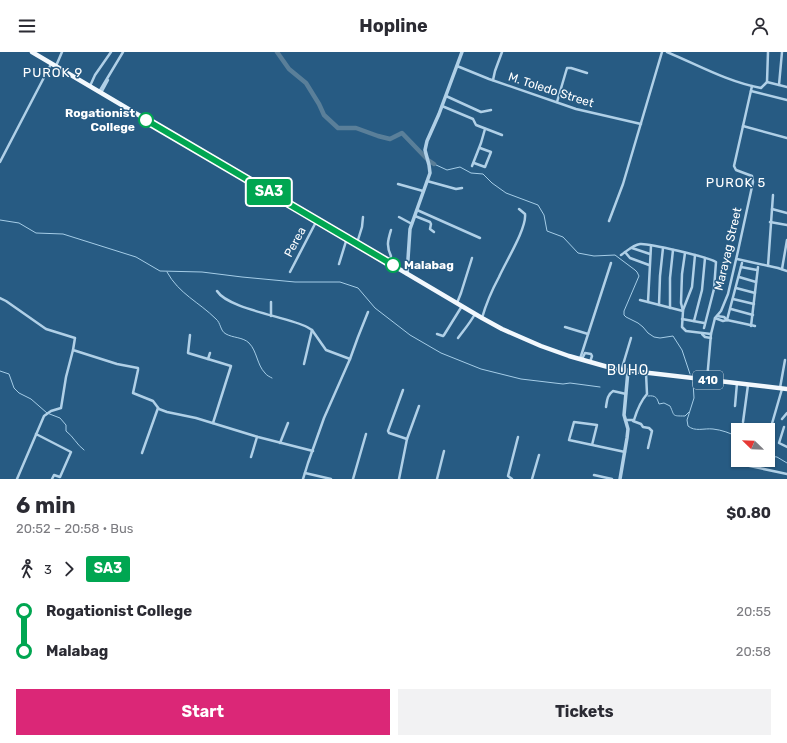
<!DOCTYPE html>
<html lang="en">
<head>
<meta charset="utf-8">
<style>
  :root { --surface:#fff; --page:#f2f2f3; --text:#2b2b33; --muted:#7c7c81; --accent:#db2777 }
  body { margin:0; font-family:Rubik,sans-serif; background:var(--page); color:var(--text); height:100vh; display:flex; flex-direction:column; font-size:15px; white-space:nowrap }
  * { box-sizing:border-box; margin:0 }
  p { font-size:13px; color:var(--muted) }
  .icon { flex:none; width:22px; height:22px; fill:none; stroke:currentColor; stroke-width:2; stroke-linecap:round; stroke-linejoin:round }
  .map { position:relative; height:427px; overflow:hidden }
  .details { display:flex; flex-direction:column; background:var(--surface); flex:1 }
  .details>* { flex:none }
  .badge { padding:0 8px; border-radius:3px; font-size:14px; line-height:26px }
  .needle { width:26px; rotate:293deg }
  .fabs { position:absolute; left:731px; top:371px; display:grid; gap:8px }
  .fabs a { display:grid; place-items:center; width:44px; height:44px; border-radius:0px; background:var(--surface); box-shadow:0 1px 3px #0004; font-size:20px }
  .map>.badge { position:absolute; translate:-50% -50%; box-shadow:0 0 0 2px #fff }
  .legs { display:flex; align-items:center; gap:6px; height:44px; padding:0 16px; font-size:13px }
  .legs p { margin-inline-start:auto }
  .headline { display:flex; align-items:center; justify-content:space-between; height:68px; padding:0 16px }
  h1 { font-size:22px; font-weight:700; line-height:30px }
  .cta { display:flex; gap:8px; margin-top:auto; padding:8px 16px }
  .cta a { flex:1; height:46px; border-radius:0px; background:var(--accent); color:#fff; font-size:16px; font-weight:700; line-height:46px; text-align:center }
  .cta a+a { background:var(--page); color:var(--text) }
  ul { padding:0 16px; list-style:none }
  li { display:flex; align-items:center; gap:14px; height:40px; font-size:15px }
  li i { display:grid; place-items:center; width:6px; height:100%; margin:0 5px; background:currentColor }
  li i::after { content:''; width:10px; height:10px; margin:-5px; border:3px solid; border-radius:50%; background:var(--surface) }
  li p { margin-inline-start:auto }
  li:first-child i { background:linear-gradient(#0000 50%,currentColor 0) }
  li:last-child i { background:linear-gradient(currentColor 50%,#0000 0) }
  header { display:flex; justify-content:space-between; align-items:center; height:52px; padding:0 16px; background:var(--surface); font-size:18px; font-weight:700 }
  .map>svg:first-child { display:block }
</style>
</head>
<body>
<header><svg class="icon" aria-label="menu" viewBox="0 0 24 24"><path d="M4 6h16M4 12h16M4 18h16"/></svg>Hopline<svg class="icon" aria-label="person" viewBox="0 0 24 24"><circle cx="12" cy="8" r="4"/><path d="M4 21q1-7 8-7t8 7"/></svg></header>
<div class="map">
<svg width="787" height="427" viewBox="0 0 787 427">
  <rect width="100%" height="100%" fill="#275b83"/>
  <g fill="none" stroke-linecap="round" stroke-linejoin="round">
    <g stroke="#a5cde7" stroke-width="1">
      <polyline points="434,112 447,118 460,115 471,121 483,122 492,131 506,141 538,153 544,163 547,179 563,185 578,201 594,204 615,203 635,218 637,220 639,224 624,259 624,263 626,265 638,271 643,275 648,281 654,285 660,286 673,284 682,298 690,322"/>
      <polyline points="0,168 19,171 36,181 63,182 136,205 160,219 202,220 242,225 295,230 340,230 358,236 375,256 410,283 441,301 481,317 521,327 563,332 570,331 600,335"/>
      <path d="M167,220C179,242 199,250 216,267C221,271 220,279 226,282C233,286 243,285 249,291C257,299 257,313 265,321C266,323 270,325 272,326"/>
      <path d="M0,319L9,322L14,336L19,341L31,347L47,361L60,366L66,373V379C73,384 77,393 84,398"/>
      <path d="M693,330L694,346L687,368L688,374C695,380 704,376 713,377C722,378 730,381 738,385"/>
      <path d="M648,344C656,343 657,346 659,352L664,351L670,354C675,364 671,364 685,364L689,360"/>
      <polyline points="768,404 777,405 787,411"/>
    </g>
    <polyline stroke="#5a7f99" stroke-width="4.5" points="277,0 289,17 306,31 319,52 324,63 338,76 356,76 378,84 390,87 402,81 428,108 434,112"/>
    <g stroke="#b0d0e7" stroke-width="2.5">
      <path d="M667,0C698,13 728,30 761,36L767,30L768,0"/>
      <polyline points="56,14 62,0"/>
      <polyline points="457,14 489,27 576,57 641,72"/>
      <polyline points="493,28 495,19 502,0"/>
      <polyline points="767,30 787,35"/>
      <polyline points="779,33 782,0"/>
      <polyline points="90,34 95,23 111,0"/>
      <polyline points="751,39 787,48"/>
      <polyline points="99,40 123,0"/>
      <polyline points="101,41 108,28"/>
      <polyline points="446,44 481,60 491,58"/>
      <polyline points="557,50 567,16 571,16 587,21"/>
      <polyline points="442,54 473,67 476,73 502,83"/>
      <polyline points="743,74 787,86"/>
      <polyline points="0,110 51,12"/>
      <polyline points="474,111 485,115 491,100 480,96"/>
      <polyline points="472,114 481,91 485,77"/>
      <polyline points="427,129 456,137 462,136"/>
      <polyline points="398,132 423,139"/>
      <polyline points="772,157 787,161"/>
      <polyline points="417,158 480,186"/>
      <polyline points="415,164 430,170 431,172 430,177 434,180"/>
      <polyline points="399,165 412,172"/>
      <polyline points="609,169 623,132 662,0"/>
      <polyline points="770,170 787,173"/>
      <polyline points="357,191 362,175 363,165"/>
      <polyline points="632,196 650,202"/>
      <polyline points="625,200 630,206 649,213"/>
      <polyline points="685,201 682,222 681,251 683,259 682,275 686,279 711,282"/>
      <path d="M621,203C627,199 633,193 640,192C648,191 708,205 716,210L714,237L704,276"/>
      <polyline points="737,207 778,216 787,219"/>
      <path d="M389,211L391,204C386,194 388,188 391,178"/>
      <polyline points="339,212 347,186"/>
      <polyline points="768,214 773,143"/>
      <polyline points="741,215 757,218"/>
      <polyline points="782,217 787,188"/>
      <polyline points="290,220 317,168"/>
      <polyline points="739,225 756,230"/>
      <polyline points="736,236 755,241"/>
      <path d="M217,239C228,257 288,265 307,275L312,278L326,298L350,307"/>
      <polyline points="0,246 6,249 46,277 75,286 73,298 117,312 138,316 138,318 133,341 153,349 159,357 167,360 196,366 258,385 313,399"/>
      <polyline points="733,247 754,252"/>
      <polyline points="640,248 683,259"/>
      <polyline points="648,250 651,194"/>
      <polyline points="457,251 461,241 472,206"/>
      <polyline points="659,253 660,224 663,196"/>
      <polyline points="670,256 670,226 673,198"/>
      <polyline points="731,257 753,263"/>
      <polyline points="683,258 692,235 695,203"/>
      <polyline points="271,264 271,250"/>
      <polyline points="717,264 724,265 727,268"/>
      <path d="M482,266C486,252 492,238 499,225C505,211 527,176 525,162L519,157"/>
      <polyline points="715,266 723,269 727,268 755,274"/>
      <polyline points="682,267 704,271"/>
      <polyline points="727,268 742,211"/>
      <polyline points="694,269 702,238 705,206"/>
      <polyline points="751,274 758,215"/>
      <polyline points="565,275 588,282"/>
      <polyline points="437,282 443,284 444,283 462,254"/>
      <polyline points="702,282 705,285 711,286"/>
      <polyline points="190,283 188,301 208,307"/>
      <path d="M458,286C464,278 470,271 475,262"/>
      <polyline points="210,301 208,307 231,314 213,371"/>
      <polyline points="580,307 611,211"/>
      <polyline points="582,307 585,301 591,302 592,304 590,310"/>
      <polyline points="304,312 312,278"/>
      <polyline points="622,316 631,286"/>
      <polyline points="707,328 711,282 715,266 721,259 728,242 738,199 753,130 752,124 736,118 734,114 752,34"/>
      <polyline points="780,336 785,308"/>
      <polyline points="403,338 388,379 389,381 407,387"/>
      <polyline points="735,354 737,331"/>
      <path d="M606,355C607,349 607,343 613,339L626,342"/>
      <polyline points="782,367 787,361"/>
      <path d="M625,368H634C637,358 640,350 647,342L646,321"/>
      <polyline points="633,369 641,372 643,375 649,376 652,379 648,396"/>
      <polyline points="743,370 748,333"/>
      <polyline points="771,375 782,337"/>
      <polyline points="784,375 779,391 787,395"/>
      <polyline points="36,382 71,400 60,425 54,423 52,427"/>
      <polyline points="280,391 288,371"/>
      <polyline points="592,393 597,373 574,370 569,388 625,400"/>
      <polyline points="142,401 158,356"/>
      <polyline points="251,405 257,385"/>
      <polyline points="745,413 787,422"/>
      <polyline points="305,421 331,427"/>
      <polyline points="594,423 612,427"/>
      <polyline points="17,427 44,364 51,359 61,356 66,325 73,298"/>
      <polyline points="303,427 308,411 324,366 350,307 358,285 368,260"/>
      <polyline points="353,427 366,382"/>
      <polyline points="399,427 407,387 419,354"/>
      <polyline points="437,427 444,399"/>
      <polyline points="512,427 508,424 518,385"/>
      <polyline points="532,427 539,403"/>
    </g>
    <g stroke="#b0d0e7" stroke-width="3.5">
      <polyline points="407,222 410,177 430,121 429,113 425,98 427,89 439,62 462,0"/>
      <polyline points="620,427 627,386 628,377 624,363 628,319"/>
    </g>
    <polyline stroke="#f2f8fd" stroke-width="4.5" points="32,0 482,266 502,277 541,294 569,304 615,317 787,337"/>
  </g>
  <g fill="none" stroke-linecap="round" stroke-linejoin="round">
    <defs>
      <polyline id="line-1" points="146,68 393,213"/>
    </defs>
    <use href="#line-1" stroke="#fff" stroke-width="9"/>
    <use href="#line-1" stroke="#00a651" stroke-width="6"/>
  </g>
  <g fill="#fff" stroke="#00a651" stroke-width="2">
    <circle cx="146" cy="68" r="7"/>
    <circle cx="393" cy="213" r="7"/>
  </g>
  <g text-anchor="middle" stroke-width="3" stroke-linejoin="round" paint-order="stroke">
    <rect fill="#275b83" stroke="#beceda" stroke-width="1" x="693" y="319" width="30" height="18" rx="3"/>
    <g font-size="11" font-weight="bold" fill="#fff">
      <text x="708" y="332">410</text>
    </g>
    <g font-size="12" fill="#fff" stroke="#275b83">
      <text transform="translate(551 38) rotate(18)" y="4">M. Toledo Street</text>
      <text transform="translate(295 190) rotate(-62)" y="4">Perea</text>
      <text transform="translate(728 197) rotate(-77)" y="4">Marayag Street</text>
    </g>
    <g font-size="12" font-weight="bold" fill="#fff" stroke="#275b83" text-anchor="end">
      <text x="135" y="65">Rogationist<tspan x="135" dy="14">College</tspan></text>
      <text x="404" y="217" text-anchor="start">Malabag</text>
    </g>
    <g font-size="13" letter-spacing="1" fill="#fff" stroke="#275b83">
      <text x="53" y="25">PUROK 9</text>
      <text x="736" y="135">PUROK 5</text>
    </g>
    <g font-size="14" letter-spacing="1" fill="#fff" stroke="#275b83">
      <text x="628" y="323">BUHO</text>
    </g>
  </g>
</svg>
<div class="fabs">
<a><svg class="needle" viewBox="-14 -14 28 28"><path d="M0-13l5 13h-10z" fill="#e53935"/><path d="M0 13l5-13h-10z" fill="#7c7c81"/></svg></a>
</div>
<b class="badge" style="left:269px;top:140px;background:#00a651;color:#fff">SA3</b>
</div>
<section class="details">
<div class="headline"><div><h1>6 min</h1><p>20:52 – 20:58 · Bus</p></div><b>$0.80</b></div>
<div class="legs"><svg class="icon" aria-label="walk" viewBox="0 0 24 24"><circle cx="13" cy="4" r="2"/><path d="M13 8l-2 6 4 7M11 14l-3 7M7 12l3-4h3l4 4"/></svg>3<svg class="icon" aria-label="forward" viewBox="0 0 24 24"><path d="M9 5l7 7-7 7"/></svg><b class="badge" style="background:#00a651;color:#fff">SA3</b></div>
<ul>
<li><i style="color:#00a651"></i><b>Rogationist College</b><p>20:55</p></li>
<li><i style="color:#00a651"></i><b>Malabag</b><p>20:58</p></li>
</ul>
<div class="cta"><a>Start</a><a>Tickets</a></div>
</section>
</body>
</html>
